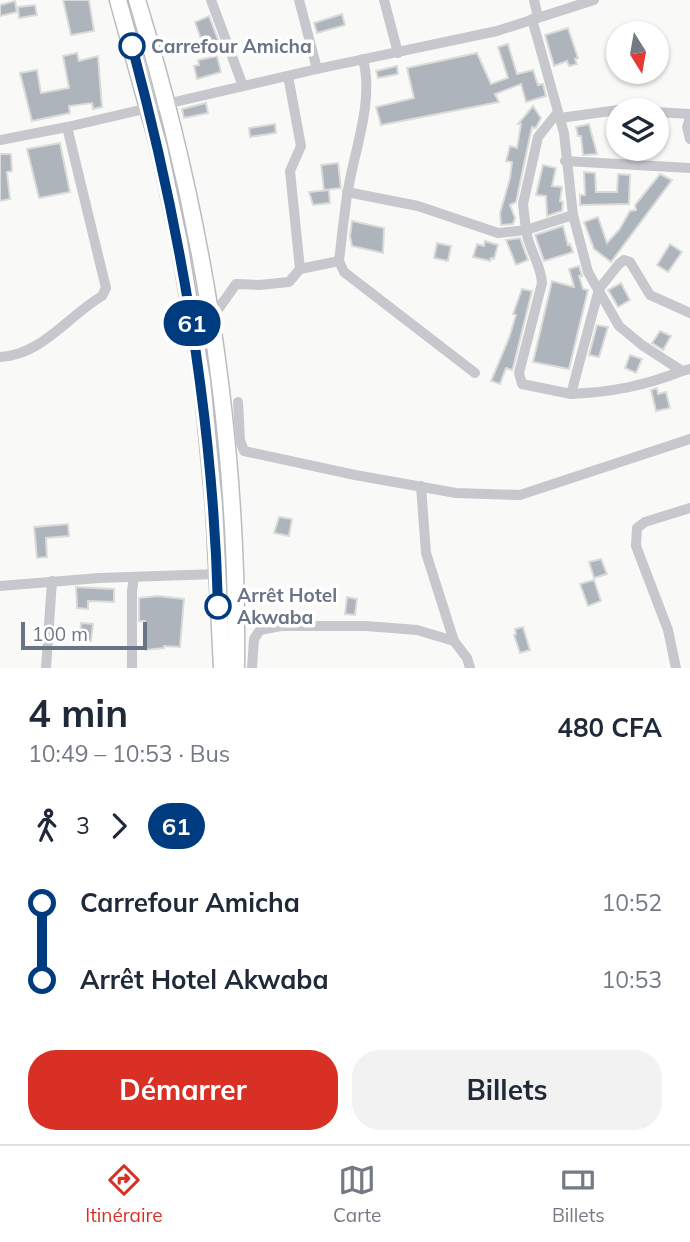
<!DOCTYPE html>
<html lang="fr">
<head>
<meta charset="utf-8">
<style>
  :root { --surface:#fff; --page:#f2f2f3; --text:#1f2937; --muted:#747a83; --line:#e0e1e3; --accent:#d93025 }
  body { margin:0; font-family:Mulish,sans-serif; background:var(--page); color:var(--text); height:100vh; display:flex; flex-direction:column; font-size:26px; white-space:nowrap }
  * { box-sizing:border-box; margin:0 }
  p { font-size:23px; color:var(--muted) }
  .icon { flex:none; width:38px; height:38px; fill:none; stroke:currentColor; stroke-width:2; stroke-linecap:round; stroke-linejoin:round }
  .map { position:relative; height:668px; overflow:hidden }
  .details { display:flex; flex-direction:column; background:var(--surface); flex:1 }
  .details>* { flex:none }
  .badge { padding:0 14px; border-radius:23px; font-size:24px; line-height:46px }
  .needle { width:46px; rotate:169deg }
  .fabs { position:absolute; left:606px; top:21px; display:grid; gap:14px }
  .fabs a { display:grid; place-items:center; width:63px; height:63px; border-radius:50%; background:var(--surface); box-shadow:0 2px 5px #0004; font-size:35px }
  .scale { position:absolute; left:21px; bottom:18px; width:126px; box-sizing:border-box; padding-left:7px; border:4px solid #6a7487; border-top:0; font-size:19px; line-height:24px; white-space:nowrap; color:#6a7487; -webkit-text-stroke:5px #fff; paint-order:stroke }
  .map>.badge { position:absolute; translate:-50% -50%; box-shadow:0 0 0 4px #fff }
  .legs { display:flex; align-items:center; gap:10px; height:77px; padding:0 28px; font-size:23px }
  .legs p { margin-inline-start:auto }
  .headline { display:flex; align-items:center; justify-content:space-between; height:119px; padding:0 28px }
  h1 { font-size:38px; font-weight:700; line-height:52px }
  .primary-button { display:flex; gap:14px; margin-top:auto; padding:14px 28px }
  .primary-button a { flex:1; height:80px; border-radius:28px; background:var(--accent); color:#fff; font-size:28px; font-weight:700; line-height:80px; text-align:center }
  .primary-button a+a { background:var(--page); color:var(--text) }
  ul { padding:0 28px; list-style:none }
  li { display:flex; align-items:center; gap:24px; height:77px; font-size:26px }
  li i { display:grid; place-items:center; width:10px; height:100%; margin:0 9px; background:currentColor }
  li i::after { content:''; width:18px; height:18px; margin:-9px; border:5px solid; border-radius:50%; background:var(--surface) }
  li p { margin-inline-start:auto }
  li:first-child i { background:linear-gradient(#0000 50%,currentColor 0) }
  li:last-child i { background:linear-gradient(currentColor 50%,#0000 0) }
  .tab-bar { display:flex; justify-content:space-around; align-items:center; height:98px; border-top:2px solid var(--line); background:var(--surface); font-size:19px; color:var(--muted) }
  .tab-bar a { display:grid; justify-items:center; gap:4px }
  .tab-bar .selected { color:var(--accent) }
  .map>svg:first-child { display:block }
</style>
</head>
<body>
<div class="map">
<svg width="690" height="668" viewBox="0 0 690 668">
  <rect width="100%" height="100%" fill="#f9faf8"/>
  <g fill="#aeb4bc" stroke="#dbdcda" stroke-width="2">
    <polygon points="63,0 89,0 94,31 71,35"/>
    <polygon points="15,1 17,12 0,16 0,5"/>
    <polygon points="35,5 37,15 19,18 18,7"/>
    <polygon points="342,14 345,25 317,33 314,23"/>
    <polygon points="209,16 219,42 210,45 208,40 202,42 195,22"/>
    <polygon points="568,28 578,58 575,59 577,64 569,66 567,61 554,66 545,35"/>
    <polygon points="508,44 517,74 533,70 538,85 543,84 546,96 526,102 521,84 495,94 499,102 381,125 376,107 414,98 407,68 477,53 491,84 508,78 498,47"/>
    <polygon points="77,53 79,61 98,56 102,107 93,109 92,103 69,106 70,113 32,121 20,73 37,70 41,93 69,88 63,56"/>
    <polygon points="217,56 221,72 197,79 194,66 199,65 198,60"/>
    <polygon points="397,66 398,74 378,78 376,71"/>
    <polygon points="206,103 208,113 184,118 182,109"/>
    <polygon points="533,106 541,118 536,128 532,127 516,202 510,205 515,218 513,224 501,225 500,213 510,178 512,162 506,161 510,146 517,148 521,124 518,124"/>
    <polygon points="665,120 666,141 656,141 656,121"/>
    <polygon points="275,124 276,133 250,137 249,128"/>
    <polygon points="589,124 597,154 583,155 581,136 578,136 576,127"/>
    <polygon points="60,143 70,192 39,198 27,149"/>
    <polygon points="0,154 11,154 12,171 7,172 10,199 0,201"/>
    <polygon points="338,163 341,188 324,190 321,165"/>
    <polygon points="543,165 556,168 552,186 562,187 560,201 563,202 562,211 547,216 546,196 536,195"/>
    <polygon points="584,172 595,173 596,192 617,192 618,174 630,175 629,204 580,205 580,195 585,195"/>
    <polygon points="660,174 672,180 611,262 594,249 584,222 598,217 607,243 619,230 630,211 636,210 635,205"/>
    <polygon points="329,190 330,203 313,205 309,192"/>
    <polygon points="352,221 384,228 383,253 352,246 350,236"/>
    <polygon points="563,226 568,245 570,244 573,252 544,261 535,235"/>
    <polygon points="520,238 528,260 516,265 506,240"/>
    <polygon points="485,241 498,245 494,259 491,258 490,261 473,257 477,244 484,246"/>
    <polygon points="437,243 451,246 448,261 434,258"/>
    <polygon points="670,244 682,252 668,272 657,265"/>
    <polygon points="579,266 582,276 579,276 583,289 588,290 569,369 533,362 552,281 574,287 569,269"/>
    <polygon points="621,283 630,300 618,307 608,290"/>
    <polygon points="522,289 532,291 513,368 512,370 506,368 500,384 491,381 509,338 516,315 513,314"/>
    <polygon points="597,325 608,327 599,357 589,355"/>
    <polygon points="660,331 671,336 663,350 652,343"/>
    <polygon points="630,355 642,359 636,373 625,368"/>
    <polygon points="657,388 658,394 666,392 670,408 656,411 651,390"/>
    <polygon points="279,517 292,519 289,536 274,533"/>
    <polygon points="68,524 69,536 46,538 47,557 37,558 34,527"/>
    <polygon points="601,559 607,574 594,578 589,562"/>
    <polygon points="594,580 601,601 588,606 580,584"/>
    <polygon points="76,587 114,589 114,602 88,601 88,609 77,608"/>
    <polygon points="158,596 184,599 180,647 164,646 164,648 146,650 145,621 139,621 139,598"/>
    <polygon points="347,597 357,599 355,615 345,614"/>
    <polygon points="81,623 93,624 91,641 80,640"/>
    <polygon points="523,627 530,650 520,653 514,635 516,634 515,629"/>
  </g>
  <g fill="none" stroke-linecap="round" stroke-linejoin="round">
    <defs>
      <g id="primary">
        <polyline points="118,0 159,148 179,242 202,381 214,506 222,668"/>
        <path d="M137,0C204,217 239,441 236,668"/>
      </g>
    </defs>
    <use href="#primary" stroke="#b9bcc1" stroke-width="19"/>
    <g stroke="#c6c8cd" stroke-width="10">
      <polyline points="211,0 243,86"/>
      <polyline points="299,0 317,69"/>
      <polyline points="384,0 398,53"/>
      <polyline points="534,0 538,17"/>
      <polyline points="532,19 564,133 573,215 588,272 619,326 642,345 682,371 690,369"/>
      <polyline points="288,76 301,146 290,171 300,269"/>
      <polyline points="558,112 538,137 523,204 526,230 573,215"/>
      <polyline points="656,112 690,114"/>
      <polyline points="560,118 618,110"/>
      <polyline points="690,118 687,127 690,139"/>
      <polyline points="0,140 67,127 317,69 497,31 594,0"/>
      <polyline points="565,161 690,168"/>
      <path d="M347,192L418,206L498,233L526,230C528,248 541,264 542,283L519,373L522,384L571,394L599,289L619,264L624,260L630,262L650,295L690,313"/>
      <polyline points="339,261 344,272 475,373"/>
      <path d="M210,312L219,308L236,284L259,285L289,282L300,269L339,261C342,237 344,213 348,190C355,148 374,101 363,59"/>
      <path d="M0,357C42,355 68,316 102,296L106,288L67,127"/>
      <path d="M571,394C612,392 644,386 682,371"/>
      <polyline points="238,402 240,440 244,451 355,475 456,493 520,495 690,439"/>
      <polyline points="421,486 426,553 454,641 467,658 470,668"/>
      <polyline points="0,586 99,578 217,574"/>
      <polyline points="46,668 52,581"/>
      <polyline points="132,668 132,591 134,577"/>
      <polyline points="252,668 254,639 260,630 281,626 366,626 417,630 454,641"/>
      <polyline points="676,668 668,630 636,546 637,528 645,522 690,508"/>
    </g>
    <use href="#primary" stroke="#fff" stroke-width="16"/>
  </g>
  <g fill="none" stroke-linecap="round" stroke-linejoin="round">
    <defs>
      <path id="line-1" d="M132,46C181,229 213,415 218,606"/>
    </defs>
    <use href="#line-1" stroke="#fff" stroke-width="16"/>
    <use href="#line-1" stroke="#003b80" stroke-width="10"/>
  </g>
  <g fill="#fff" stroke="#003b80" stroke-width="3.5">
    <circle cx="132" cy="46" r="12"/>
    <circle cx="218" cy="606" r="12"/>
  </g>
  <g text-anchor="middle" stroke-width="7" stroke-linejoin="round" paint-order="stroke">
    <g font-size="19" font-weight="bold" fill="#6a7487" stroke="#fff" text-anchor="start">
      <text x="151" y="53">Carrefour Amicha</text>
      <text x="237" y="602">Arrêt Hotel<tspan x="237" dy="22">Akwaba</tspan></text>
    </g>
  </g>
</svg>
<div class="fabs">
<a><svg class="needle" viewBox="-14 -14 28 28"><path d="M0-13l5 13h-10z" fill="#e53935"/><path d="M0 13l5-13h-10z" fill="#747a83"/></svg></a>
<a><svg class="icon" aria-label="layers" viewBox="0 0 24 24"><path d="M12 4l9 5-9 5-9-5zM3 14l9 5 9-5"/></svg></a>
</div>
<div class="scale">100 m</div>
<b class="badge" style="left:192px;top:323px;background:#003b80;color:#fff">61</b>
</div>
<section class="details">
<div class="headline"><div><h1>4 min</h1><p>10:49 – 10:53 · Bus</p></div><b>480 CFA</b></div>
<div class="legs"><svg class="icon" aria-label="walk" viewBox="0 0 24 24"><circle cx="13" cy="4" r="2"/><path d="M13 8l-2 6 4 7M11 14l-3 7M7 12l3-4h3l4 4"/></svg>3<svg class="icon" aria-label="forward" viewBox="0 0 24 24"><path d="M9 5l7 7-7 7"/></svg><b class="badge" style="background:#003b80;color:#fff">61</b></div>
<ul>
<li><i style="color:#003b80"></i><b>Carrefour Amicha</b><p>10:52</p></li>
<li><i style="color:#003b80"></i><b>Arrêt Hotel Akwaba</b><p>10:53</p></li>
</ul>
<div class="primary-button"><a>Démarrer</a><a>Billets</a></div>
</section>
<nav class="tab-bar">
<a class="selected"><svg class="icon" aria-label="directions" viewBox="0 0 24 24"><path d="M12 3l9 9-9 9-9-9zM9 14v-3h6M13 9l2 2-2 2"/></svg>Itinéraire</a>
<a><svg class="icon" aria-label="map" viewBox="0 0 24 24"><path d="M3 6l6-2 6 2 6-2v14l-6 2-6-2-6 2zM9 4v14M15 6v14"/></svg>Carte</a>
<a><svg class="icon" aria-label="tickets" viewBox="0 0 24 24"><path d="M3 7h18v10H3zM15 7v10"/></svg>Billets</a>
</nav>
</body>
</html>
